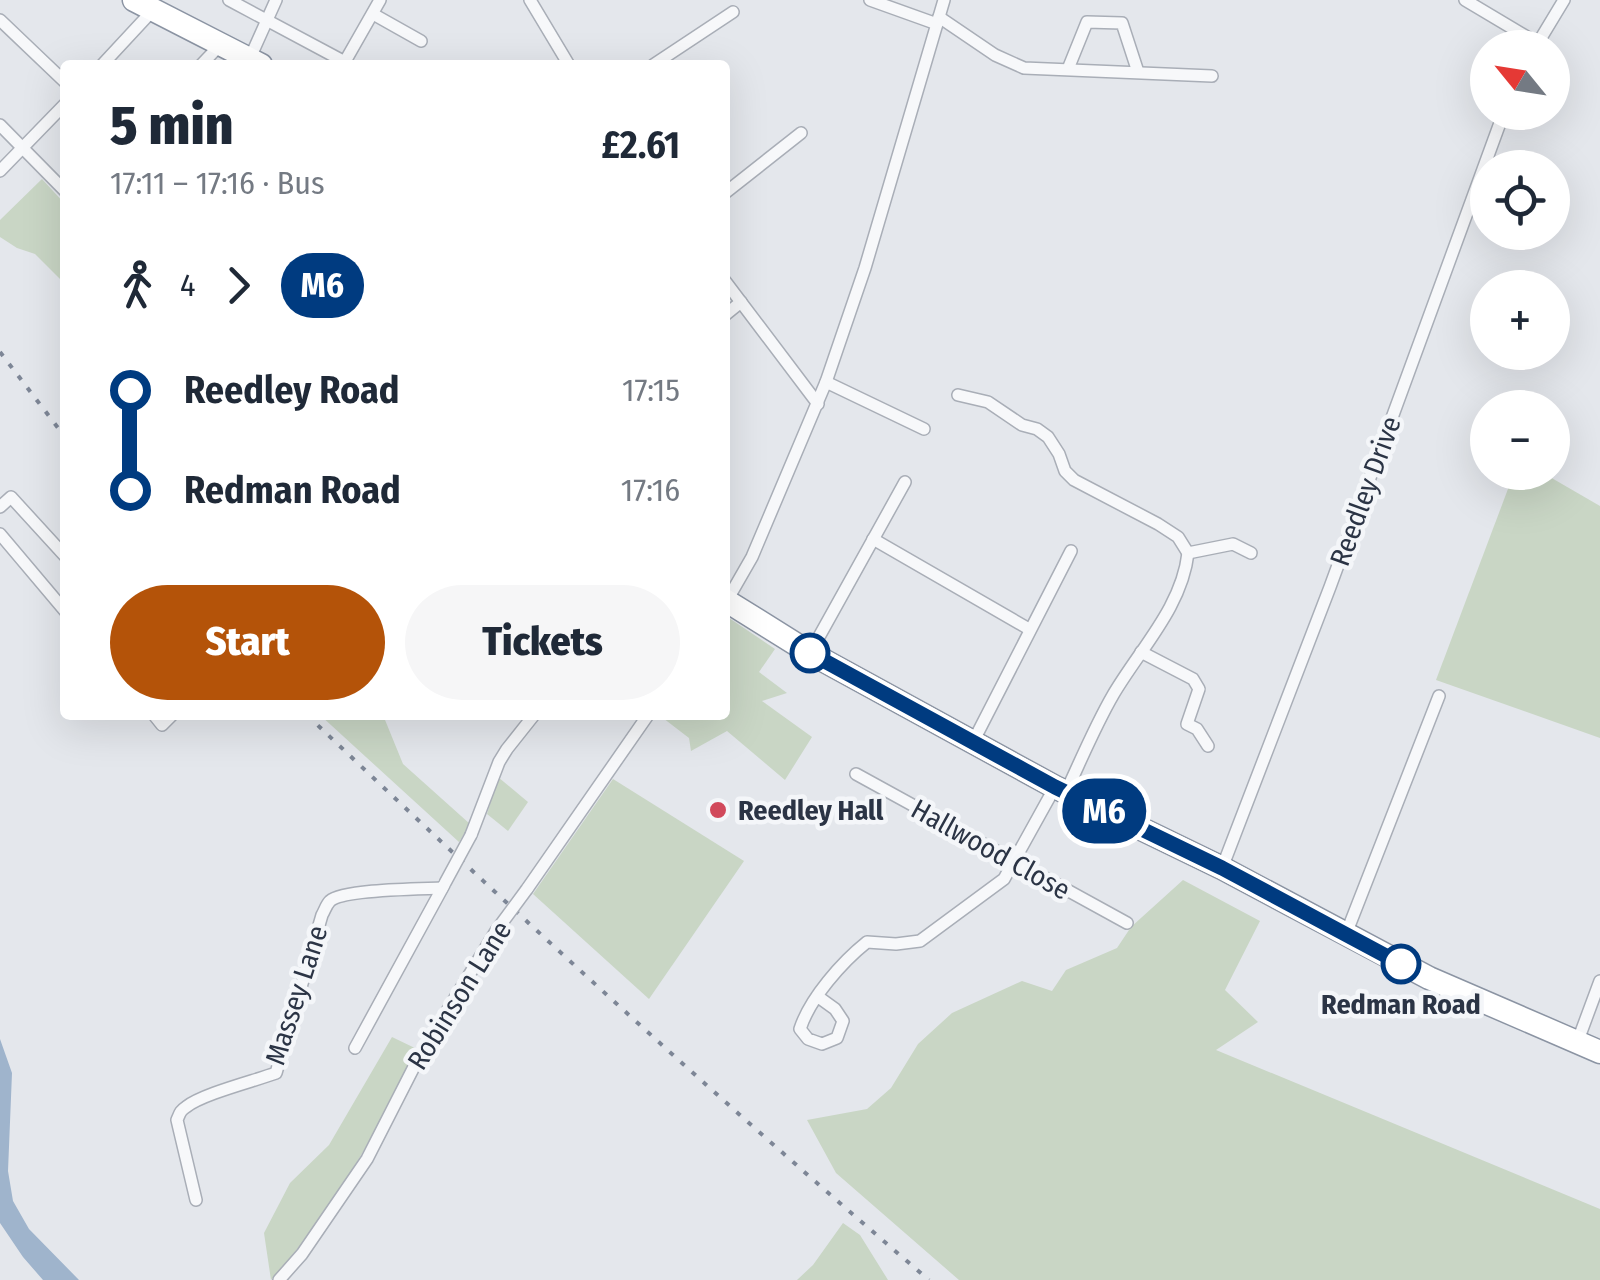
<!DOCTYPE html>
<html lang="en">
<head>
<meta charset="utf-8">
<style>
  :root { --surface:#fff; --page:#f6f6f7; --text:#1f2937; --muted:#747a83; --accent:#b45309 }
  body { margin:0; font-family:"Fira Sans Condensed",sans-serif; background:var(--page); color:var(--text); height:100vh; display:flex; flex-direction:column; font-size:38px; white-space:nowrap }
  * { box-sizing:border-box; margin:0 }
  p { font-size:32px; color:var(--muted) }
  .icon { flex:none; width:55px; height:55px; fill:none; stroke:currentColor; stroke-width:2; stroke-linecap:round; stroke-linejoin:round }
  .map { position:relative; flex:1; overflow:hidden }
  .panel { position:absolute; left:60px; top:60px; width:670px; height:660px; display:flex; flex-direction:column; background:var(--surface); border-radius:10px; box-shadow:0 10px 40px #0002 }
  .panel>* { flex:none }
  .badge { padding:0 20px; border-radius:32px; font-size:35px; line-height:65px }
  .needle { width:65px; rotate:300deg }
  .buttons { position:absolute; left:1470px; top:30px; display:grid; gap:20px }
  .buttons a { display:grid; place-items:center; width:100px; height:100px; border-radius:50%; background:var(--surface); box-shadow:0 10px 40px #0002; font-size:50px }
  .map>.badge { position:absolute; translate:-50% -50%; box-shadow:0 0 0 5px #fff }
  .legs { display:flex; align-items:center; gap:15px; height:110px; padding:0 50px; font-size:32px }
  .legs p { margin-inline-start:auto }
  .head { display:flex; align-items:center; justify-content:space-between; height:170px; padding:0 50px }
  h1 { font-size:55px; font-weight:800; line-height:75px }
  .cta { display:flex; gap:20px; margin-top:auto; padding:20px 50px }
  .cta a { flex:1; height:115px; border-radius:60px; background:var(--accent); color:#fff; font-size:40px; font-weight:800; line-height:115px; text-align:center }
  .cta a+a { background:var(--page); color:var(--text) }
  ul { padding:0 50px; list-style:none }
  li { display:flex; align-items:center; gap:35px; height:100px; font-size:38px }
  li i { display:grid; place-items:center; width:15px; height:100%; margin:0 12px; background:currentColor }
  li i::after { content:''; width:25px; height:25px; margin:-12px; border:8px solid; border-radius:50%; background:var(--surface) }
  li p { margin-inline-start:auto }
  li:first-child i { background:linear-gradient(#0000 50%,currentColor 0) }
  li:last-child i { background:linear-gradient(currentColor 50%,#0000 0) }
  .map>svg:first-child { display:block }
</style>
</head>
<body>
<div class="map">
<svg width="1600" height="1280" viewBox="0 0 1600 1280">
  <rect width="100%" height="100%" fill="#e4e7ec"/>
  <g fill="#c9d6c5">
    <polygon points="42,179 65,204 65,284 35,254 17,248 0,237 0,220"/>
    <polygon points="1514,473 1543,473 1600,506 1600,738 1436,680"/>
    <polygon points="726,616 775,649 759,672 787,693 762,701 812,737 785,780 727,731 691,751 689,738 659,715 725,715"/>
    <polygon points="320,715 383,715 403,764 470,824 459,842"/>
    <polygon points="498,777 528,802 508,831 487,814"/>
    <polygon points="613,779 744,861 649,999 533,894"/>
    <polygon points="1183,880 1260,921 1225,990 1258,1022 1216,1050 1600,1209 1600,1280 959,1280 836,1173 807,1120 867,1109 891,1088 918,1044 952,1013 1022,981 1052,991 1066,970 1117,948 1131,927"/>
    <path d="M392,1037L419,1050C376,1131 333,1212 271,1280L264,1233L290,1183L329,1145Z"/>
    <polygon points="843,1223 860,1235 888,1280 797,1280 813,1265"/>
  </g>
  <polygon fill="#9fb4cc" points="0,1039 12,1073 8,1171 13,1201 29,1229 79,1280 43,1280 23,1257 0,1223"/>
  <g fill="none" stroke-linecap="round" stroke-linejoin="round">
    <defs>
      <g id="street">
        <polyline points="229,0 345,62"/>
        <polyline points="530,0 569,65"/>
        <polyline points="870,0 937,24"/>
        <polyline points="1465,0 1537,43"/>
        <polyline points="373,14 421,41"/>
        <polyline points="939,17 995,55 1024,68 1212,76"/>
        <polyline points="0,20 65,82"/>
        <polyline points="1535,48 1564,0"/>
        <polyline points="250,58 276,0"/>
        <polyline points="102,65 154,9"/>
        <polyline points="201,65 222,43"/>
        <polyline points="343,65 380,0"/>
        <polyline points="653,65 733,12"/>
        <polyline points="1068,69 1087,22 1122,23 1138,72"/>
        <polyline points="0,125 65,191"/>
        <polyline points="0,171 65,104"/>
        <polyline points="725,193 801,133"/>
        <polyline points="725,281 818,404"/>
        <polyline points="725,315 741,302"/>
        <polyline points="826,382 924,429"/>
        <polyline points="958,395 988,402 1022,425 1037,429 1048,437 1059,454 1065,471 1074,480 1158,524 1178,537 1188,553"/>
        <polyline points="0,507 11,497 65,556"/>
        <polyline points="0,534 65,611"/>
        <polyline points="873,539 1029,629"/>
        <polyline points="1188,553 1233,544 1251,553"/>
        <polyline points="725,604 752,557 826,382 865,268 944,0"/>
        <polyline points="1141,652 1193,679 1199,689 1187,724 1197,729 1208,746"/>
        <polyline points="810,653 905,482"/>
        <polyline points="154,715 162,725 172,715"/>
        <polyline points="973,742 1071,551"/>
        <polyline points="856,774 1127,923"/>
        <path d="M1066,792C1081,760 1095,726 1113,695C1140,649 1182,607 1188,553"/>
        <polyline points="471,835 499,762 507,749 534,715"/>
        <polyline points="1222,868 1330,587 1504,112"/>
        <polyline points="527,889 648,715"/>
        <polyline points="1346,934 1439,696"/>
        <path d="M817,996L835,1009L843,1021L837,1038L822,1044L808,1039L800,1029C810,998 842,962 867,942L896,944L920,941L1004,879L1055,787"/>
        <polyline points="1577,1043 1600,981"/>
        <polyline points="355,1048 444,885"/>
        <path d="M196,1200L177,1120C180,1113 180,1111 186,1107C202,1094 254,1081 276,1073L322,915C325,910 326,905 330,901C343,889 422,889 442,888"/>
        <polyline points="279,1280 302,1254 367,1159 419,1057 496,931"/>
      </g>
      <g id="highway">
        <polyline points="134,0 261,65"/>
        <polyline points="725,600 810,653 1055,787 1222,868 1429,978 1600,1052"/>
      </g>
    </defs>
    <use href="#street" stroke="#a9aeb7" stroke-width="14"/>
    <use href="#highway" stroke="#8b94a3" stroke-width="25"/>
    <use href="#street" stroke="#f7f8fa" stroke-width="11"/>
    <use href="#highway" stroke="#fff" stroke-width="22"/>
    <g stroke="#7d8696" stroke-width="4" stroke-dasharray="5 10" stroke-linecap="butt">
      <polyline points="0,352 65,437"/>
      <path d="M307,715C510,908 716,1098 929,1280"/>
    </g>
    <defs>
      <g id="street-bridge">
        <polyline points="445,883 471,835"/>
        <polyline points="496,931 527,889"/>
      </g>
    </defs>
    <use href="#street-bridge" stroke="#a9aeb7" stroke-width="14" stroke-linecap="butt"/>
    <use href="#street-bridge" stroke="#f7f8fa" stroke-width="11"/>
  </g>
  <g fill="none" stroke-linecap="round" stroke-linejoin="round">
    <defs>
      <polyline id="line-1" points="810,653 1055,787 1222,868 1401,964"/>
    </defs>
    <use href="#line-1" stroke="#fff" stroke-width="22"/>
    <use href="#line-1" stroke="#003b80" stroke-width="15"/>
  </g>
  <g fill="#fff" stroke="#003b80" stroke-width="5">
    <circle cx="810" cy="653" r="18"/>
    <circle cx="1401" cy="964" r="18"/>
  </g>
  <circle fill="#d1495b" stroke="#f4f6f9" stroke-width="4" cx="718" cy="810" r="10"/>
  <g text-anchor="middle" stroke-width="9" stroke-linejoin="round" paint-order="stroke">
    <g font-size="28" fill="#2b3445" stroke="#f4f6f9">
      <text transform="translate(1365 491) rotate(-70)" y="10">Reedley Drive</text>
      <text transform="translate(991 849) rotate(29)" y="10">Hallwood Close</text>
      <text transform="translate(296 995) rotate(-72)" y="10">Massey Lane</text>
      <text transform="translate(459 995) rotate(-58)" y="10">Robinson Lane</text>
    </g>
    <g font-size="28" font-weight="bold" fill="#2b3445" stroke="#f4f6f9" text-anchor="start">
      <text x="738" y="820">Reedley Hall</text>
    </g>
    <g font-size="28" font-weight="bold" fill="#2b3445" stroke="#f4f6f9">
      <text x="1401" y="1014">Redman Road</text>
    </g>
  </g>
</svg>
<div class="buttons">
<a><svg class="needle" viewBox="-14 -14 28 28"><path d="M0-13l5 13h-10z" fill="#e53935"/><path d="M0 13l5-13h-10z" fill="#747a83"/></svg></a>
<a><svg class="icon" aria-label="locate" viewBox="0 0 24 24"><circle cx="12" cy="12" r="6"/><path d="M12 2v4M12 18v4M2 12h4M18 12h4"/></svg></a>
<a>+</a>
<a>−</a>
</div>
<b class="badge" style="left:1104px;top:811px;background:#003b80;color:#fff">M6</b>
<section class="panel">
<div class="head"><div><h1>5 min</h1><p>17:11 – 17:16 · Bus</p></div><b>£2.61</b></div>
<div class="legs"><svg class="icon" aria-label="walk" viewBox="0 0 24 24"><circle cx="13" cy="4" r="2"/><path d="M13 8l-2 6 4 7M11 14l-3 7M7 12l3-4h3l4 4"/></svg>4<svg class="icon" aria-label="forward" viewBox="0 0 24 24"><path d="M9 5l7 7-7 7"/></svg><b class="badge" style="background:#003b80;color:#fff">M6</b></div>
<ul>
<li><i style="color:#003b80"></i><b>Reedley Road</b><p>17:15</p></li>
<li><i style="color:#003b80"></i><b>Redman Road</b><p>17:16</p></li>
</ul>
<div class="cta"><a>Start</a><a>Tickets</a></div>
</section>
</div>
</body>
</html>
